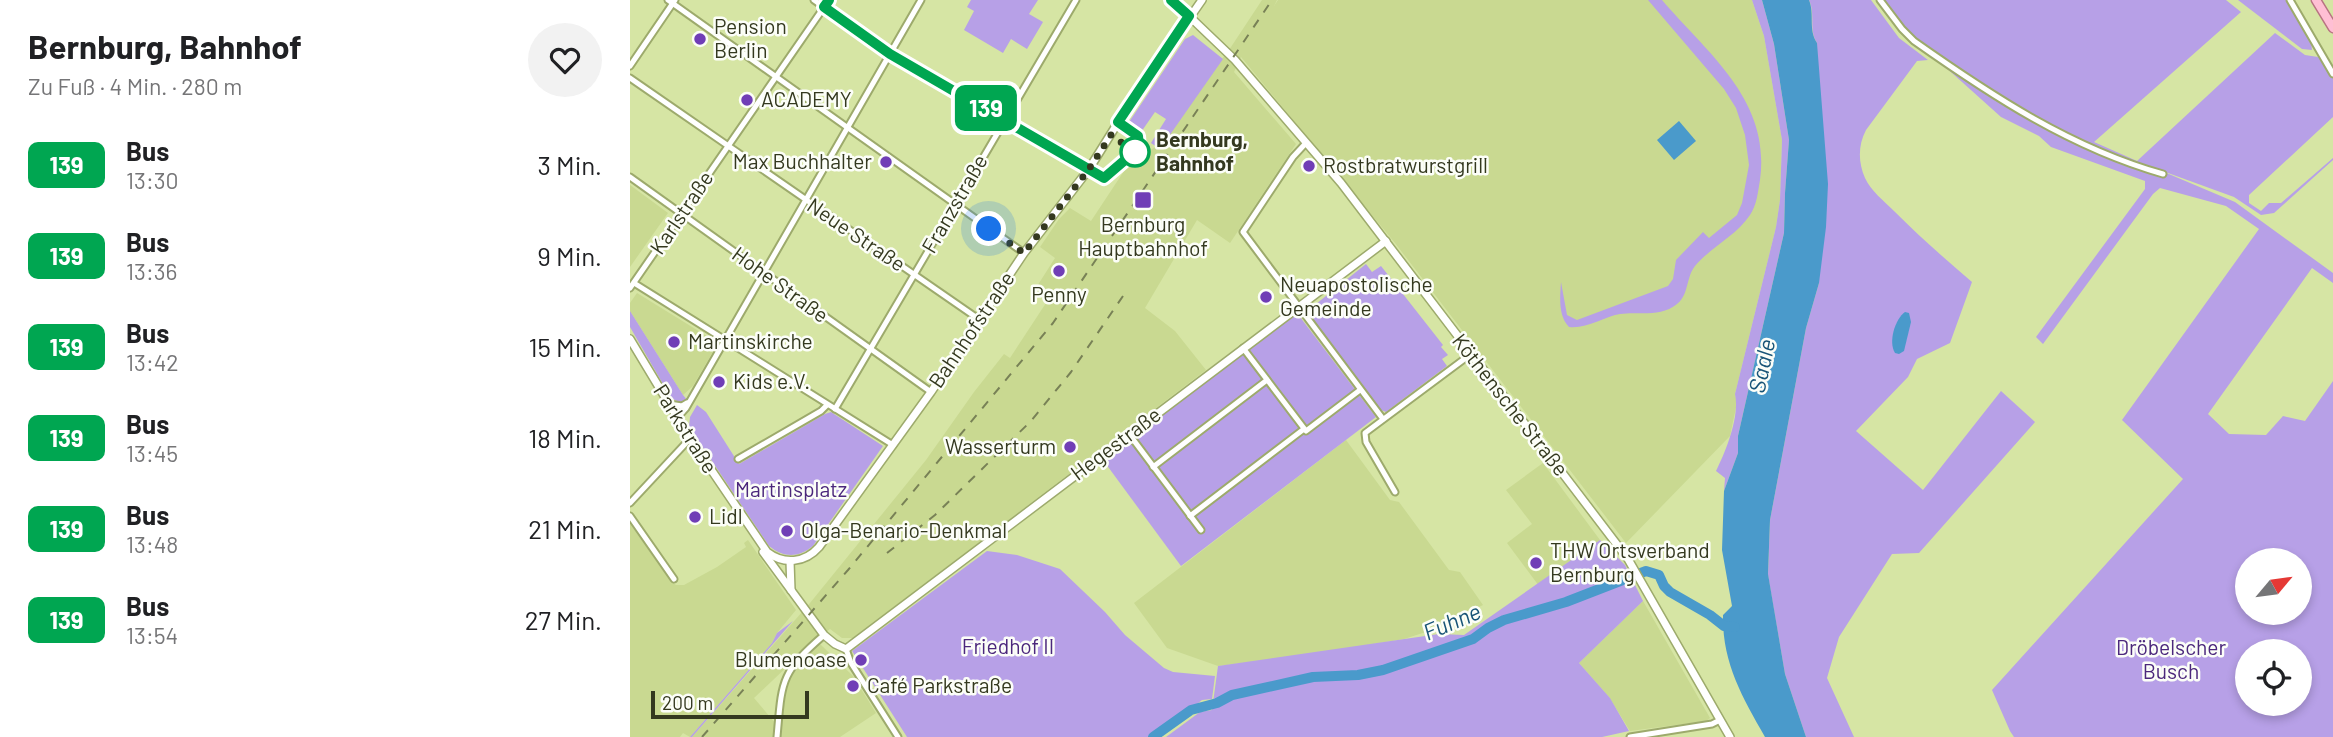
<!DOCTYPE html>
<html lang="de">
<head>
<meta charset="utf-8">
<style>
  :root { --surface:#fff; --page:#f2f2f2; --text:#202124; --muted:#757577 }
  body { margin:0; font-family:Barlow,sans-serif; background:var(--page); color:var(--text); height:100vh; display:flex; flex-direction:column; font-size:26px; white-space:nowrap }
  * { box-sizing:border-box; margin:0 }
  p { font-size:23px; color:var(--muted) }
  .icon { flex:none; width:38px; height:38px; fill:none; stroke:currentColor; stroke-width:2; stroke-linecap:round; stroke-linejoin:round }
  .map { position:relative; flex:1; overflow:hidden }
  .side { display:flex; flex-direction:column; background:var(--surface); width:630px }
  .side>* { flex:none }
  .badge { padding:0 14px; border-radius:10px; font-size:24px; line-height:46px }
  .needle { width:46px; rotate:61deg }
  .tools { position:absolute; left:1605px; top:548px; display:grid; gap:14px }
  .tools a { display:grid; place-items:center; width:77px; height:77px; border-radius:50%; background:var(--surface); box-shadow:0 4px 10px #0003; font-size:35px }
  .scale { position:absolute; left:21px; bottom:18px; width:158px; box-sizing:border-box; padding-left:7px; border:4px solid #34391f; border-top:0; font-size:19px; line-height:24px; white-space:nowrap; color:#34391f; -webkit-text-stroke:5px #fcfef8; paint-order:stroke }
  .you { position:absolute; width:35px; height:35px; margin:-18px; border:5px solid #fff; border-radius:50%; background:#1a73e8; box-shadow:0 0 0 10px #1a73e833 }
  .map>.badge { position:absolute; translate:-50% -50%; box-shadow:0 0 0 4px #fff }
  .round { display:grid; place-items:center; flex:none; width:74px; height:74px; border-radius:37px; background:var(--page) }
  .overview { display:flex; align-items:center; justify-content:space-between; height:119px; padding:0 28px }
  h1 { font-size:33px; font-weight:700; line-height:52px }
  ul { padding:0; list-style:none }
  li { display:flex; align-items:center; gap:21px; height:91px; padding:0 28px }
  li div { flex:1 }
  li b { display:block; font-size:26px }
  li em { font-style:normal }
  li .badge { min-width:77px; font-weight:700; text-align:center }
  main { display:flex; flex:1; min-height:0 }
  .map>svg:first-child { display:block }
</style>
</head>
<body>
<main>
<section class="side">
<div class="overview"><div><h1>Bernburg, Bahnhof</h1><p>Zu Fuß · 4 Min. · 280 m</p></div><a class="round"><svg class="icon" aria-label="heart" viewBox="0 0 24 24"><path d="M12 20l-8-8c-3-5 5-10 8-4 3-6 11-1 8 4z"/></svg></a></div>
<ul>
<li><span class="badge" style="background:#00a651;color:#fff">139</span><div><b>Bus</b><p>13:30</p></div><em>3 Min.</em></li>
<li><span class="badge" style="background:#00a651;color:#fff">139</span><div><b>Bus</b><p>13:36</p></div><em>9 Min.</em></li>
<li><span class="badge" style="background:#00a651;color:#fff">139</span><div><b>Bus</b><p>13:42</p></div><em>15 Min.</em></li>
<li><span class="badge" style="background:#00a651;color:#fff">139</span><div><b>Bus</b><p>13:45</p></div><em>18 Min.</em></li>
<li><span class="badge" style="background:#00a651;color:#fff">139</span><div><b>Bus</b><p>13:48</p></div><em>21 Min.</em></li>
<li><span class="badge" style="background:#00a651;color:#fff">139</span><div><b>Bus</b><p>13:54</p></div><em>27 Min.</em></li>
</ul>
</section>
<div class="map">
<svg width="1703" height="737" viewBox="0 0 1703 737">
  <rect width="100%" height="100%" fill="#d6e5a4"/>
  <g fill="#c9d991">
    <polygon points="632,0 647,0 644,6 648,0 1122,0 1134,36 1152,140 1150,200 1146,227 1105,394 1107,403 1100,436 996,543 765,243 611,57 604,72 666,144 600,243 567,220 515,308 545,331 576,370 223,638 212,638 200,629 183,642 124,698 146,724 144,737 62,737 180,603 296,460 344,392 374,354 380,358 418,300 404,291 425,258 410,247 429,219 440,208 461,221 498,165 528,145 601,47"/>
    <polygon points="0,185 38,213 0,267"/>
    <polygon points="7,293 88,343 63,386 53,395 0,311 0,303"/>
    <polygon points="716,440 760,500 769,502 819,570 830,572 853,605 802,630 774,639 665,657 588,666 537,648 504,603"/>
    <polygon points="913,463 970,540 909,586 877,543 902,524 876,490"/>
    <polygon points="0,524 41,581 46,585 54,585 87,567 116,547 114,543 118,540 166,610 147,633 142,643 60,737 53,733 50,737 0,737"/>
    <polygon points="1013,601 1080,718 1076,721 1000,731 979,697 949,663"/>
    <polygon points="189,643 223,676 246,713 210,737 149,737 157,686 160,676"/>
  </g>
  <g fill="#b7a0e7" fill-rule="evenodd">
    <polygon points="341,0 408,0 399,14 413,22 397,49 381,39 373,53 334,30 344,11 337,7"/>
    <path d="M1018,0H1032C1078,54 1141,100 1130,180C1128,191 1127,205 1120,215C1106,236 1081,247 1065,266C1056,277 1059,295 1047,304C1030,318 1008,311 990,314C973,317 957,329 939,327C928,316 930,297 931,282L937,315L947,320L1038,286L1043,279L1046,260L1073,232L1079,238L1107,215L1112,203L1119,165L1115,135L1106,108L1094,89Z"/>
    <path d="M1122,0H1132L1144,44L1159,140L1155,193L1154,233L1108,436V453L1094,491L1095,478L1086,471C1096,451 1110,416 1105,394L1146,227L1150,200L1152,140L1134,36Z"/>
    <path d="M1179,0H1241L1269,38L1298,60L1287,61L1236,130C1228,145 1228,162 1235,178C1241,191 1254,201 1264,211C1289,236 1315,259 1342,282L1320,343L1287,359L1278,377L1226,431L1293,490L1371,391L1405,422L1289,553L1262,554L1209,637L1197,678L1224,737H1176L1155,674L1138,575L1140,520L1176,328L1189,283L1187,43C1178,28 1186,16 1179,0Z"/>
    <path d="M1250,0H1596L1611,12L1464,142L1507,161L1645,33L1675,55L1688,57L1694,61L1703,78V117L1619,195V203L1631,211L1639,203H1651L1703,158V160L1644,213L1631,215L1604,197L1527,169L1605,202L1703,273V283L1682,268L1578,414L1599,434L1636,435L1653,416L1675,421L1703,381V737H1384L1380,731L1362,690L1553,479L1492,420L1629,229L1596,206L1530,188L1523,194L1413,344L1406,337L1515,189V181L1421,147L1409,136L1371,117L1283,38ZM1617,560H1670V612H1617ZM1617,651H1670V704H1617Z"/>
    <polygon points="1608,0 1656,0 1681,41 1682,50 1672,49"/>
    <polygon points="563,35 593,59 530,149 521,143 536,119 525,112 509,135 497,125 555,39"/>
    <polygon points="736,264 742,272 751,266 813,345 811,347 818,355 812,359 817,366 756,412 751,410 676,312"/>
    <polygon points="0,311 53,395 57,400 51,403 41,398 0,327"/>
    <polygon points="667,313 746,417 551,566 473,460"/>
    <path d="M67,405L76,412L109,464L195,414L201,412L253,446L183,546C168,558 154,558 139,546L59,427L60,417Z"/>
    <polygon points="970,540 995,565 1013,601 949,663 980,698 999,731 972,737 536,737 570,712 582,710 588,666 809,634 834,635"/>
    <polygon points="357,551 387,555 430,569 475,612 495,635 534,668 543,672 585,676 582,699 572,700 527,737 277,737 222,651"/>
    <polygon points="163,621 62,737 60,737 142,643 147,633"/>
  </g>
  <g fill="#4a9acb">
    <path d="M1132,0H1179C1185,15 1178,29 1187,43L1198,184L1196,227L1189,283L1176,328L1140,520L1138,574L1155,674L1176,737H1135C1112,697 1092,662 1093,615L1102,606L1092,550L1094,491L1108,453V436L1154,233L1155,193L1159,140L1144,44Z"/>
    <polygon points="1049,121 1066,141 1044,160 1027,140"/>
    <path d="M1275,312L1279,313L1281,322L1274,351L1269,354L1265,353C1258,342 1265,319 1275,312Z"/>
  </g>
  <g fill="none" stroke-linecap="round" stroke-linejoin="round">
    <polyline stroke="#4a9acb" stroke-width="10" points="523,737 561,710 587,703 602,695 683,677 728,675 753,670 843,639 858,628 874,620 936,602 1016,571 1029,575 1034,586 1040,592 1080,615 1094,626 1105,627"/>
    <defs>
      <g id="street">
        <polyline points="38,0 394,253"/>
        <polyline points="184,0 260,54 459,169"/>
        <polyline points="541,0 559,16"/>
        <path d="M1250,0L1272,29L1284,41C1362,96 1441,148 1533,174"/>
        <polyline points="1660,0 1703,74"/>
        <polyline points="0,66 45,0"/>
        <polyline points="0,78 350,320"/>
        <polyline points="676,143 663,157 613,232 753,419"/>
        <polyline points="0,177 301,392"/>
        <polyline points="4,283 263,445"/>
        <polyline points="0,288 199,0"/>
        <polyline points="613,348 676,431 730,390"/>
        <polyline points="39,404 52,406 57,403"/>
        <polyline points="205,409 446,0"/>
        <polyline points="47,418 56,408 291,0"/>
        <polyline points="499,434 571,530"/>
        <polyline points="108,459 191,411 197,405"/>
        <polyline points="523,467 637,380"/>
        <polyline points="765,492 736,442 735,433 841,354"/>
        <polyline points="0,503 55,444 59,437"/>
        <polyline points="0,516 44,579"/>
        <polyline points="560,516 674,429"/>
        <polyline points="216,649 221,663 268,737"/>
        <path d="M147,737C152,681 150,673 194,635"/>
        <polyline points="1000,737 1082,724 1090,720"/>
      </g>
      <g id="secondary">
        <polyline points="559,16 605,60 711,183 998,559 1100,737"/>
        <path d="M0,339L59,437L137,552C154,565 175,563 189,547L301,392L394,253L459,169L499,105L572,0"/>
        <polyline points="133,552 194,635 205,644 216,649 756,241"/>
        <polyline points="160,561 161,590"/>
      </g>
      <polyline id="primary" points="1686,0 1703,28"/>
    </defs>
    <use href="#street" stroke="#9daa6c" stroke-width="9"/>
    <use href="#secondary" stroke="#9daa6c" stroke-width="10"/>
    <use href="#primary" stroke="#b87482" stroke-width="11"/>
    <use href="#street" stroke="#fff" stroke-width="5"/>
    <use href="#secondary" stroke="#fff" stroke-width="7"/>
    <use href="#primary" stroke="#ffbfd4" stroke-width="8"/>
    <g stroke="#788156" stroke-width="2" stroke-dasharray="9 9" stroke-linecap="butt">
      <polyline points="257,553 305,515 401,421 441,372 493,296"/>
      <polyline points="72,737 218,570 423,323 642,0"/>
    </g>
  </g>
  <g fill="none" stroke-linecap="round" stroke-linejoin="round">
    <defs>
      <polyline id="line" points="199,0 194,7 260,54 474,178 509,148 508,136 488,122 559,16 541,0"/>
    </defs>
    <use href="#line" stroke="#fff" stroke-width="16"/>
    <use href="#line" stroke="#00a651" stroke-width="10"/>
    <polyline stroke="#34391f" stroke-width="7" stroke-dasharray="0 12.6" points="359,229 394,253 459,169 481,135 505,152"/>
  </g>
  <g fill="#703eb6" stroke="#fcfef8" stroke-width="2.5">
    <circle cx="70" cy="39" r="7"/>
    <circle cx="117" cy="100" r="7"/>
    <circle cx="256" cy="162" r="7"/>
    <circle cx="679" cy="166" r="7"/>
    <rect x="504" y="191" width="18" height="18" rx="3.5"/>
    <circle cx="429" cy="271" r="7"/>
    <circle cx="636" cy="297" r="7"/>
    <circle cx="44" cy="342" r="7"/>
    <circle cx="89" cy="382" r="7"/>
    <circle cx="440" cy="447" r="7"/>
    <circle cx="65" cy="517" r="7"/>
    <circle cx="157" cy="531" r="7"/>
    <circle cx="906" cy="563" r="7"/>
    <circle cx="231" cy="660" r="7"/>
    <circle cx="223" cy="686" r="7"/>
  </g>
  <circle fill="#fff" stroke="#00a651" stroke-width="3.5" cx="505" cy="152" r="14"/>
  <g text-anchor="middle" stroke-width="5" stroke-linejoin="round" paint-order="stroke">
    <g font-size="21" fill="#34391f" stroke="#fcfef8" text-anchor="start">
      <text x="84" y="34">Pension<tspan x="84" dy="24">Berlin</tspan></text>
      <text x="131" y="107">ACADEMY</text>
      <text x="242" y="169" text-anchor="end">Max Buchhalter</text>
      <text x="693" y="173">Rostbratwurstgrill</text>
      <text x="513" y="232" text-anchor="middle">Bernburg<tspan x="513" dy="24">Hauptbahnhof</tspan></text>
      <text x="650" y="292">Neuapostolische<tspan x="650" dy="24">Gemeinde</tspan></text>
      <text x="429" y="302" text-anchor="middle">Penny</text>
      <text x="58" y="349">Martinskirche</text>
      <text x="103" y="389">Kids e.V.</text>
      <text x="426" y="454" text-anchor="end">Wasserturm</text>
      <text x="79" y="524">Lidl</text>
      <text x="171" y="538">Olga-Benario-Denkmal</text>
      <text x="920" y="558">THW Ortsverband<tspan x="920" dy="24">Bernburg</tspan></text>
      <text x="217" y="667" text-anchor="end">Blumenoase</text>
      <text x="237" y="693">Café Parkstraße</text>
    </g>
    <g font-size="21" font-weight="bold" fill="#34391f" stroke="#fcfef8" text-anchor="start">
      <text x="526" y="147">Bernburg,<tspan x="526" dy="24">Bahnhof</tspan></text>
    </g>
    <g font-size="21" fill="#34391f" stroke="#fcfef8">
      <text transform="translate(325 204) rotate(-60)" y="7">Franzstraße</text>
      <text transform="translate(52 213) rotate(-56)" y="7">Karlstraße</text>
      <text transform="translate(226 235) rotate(34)" y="7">Neue Straße</text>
      <text transform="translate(150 285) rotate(36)" y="7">Hohe Straße</text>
      <text transform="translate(342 330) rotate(-56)" y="7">Bahnhofstraße</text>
      <text transform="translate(880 405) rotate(52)" y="7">Köthensche Straße</text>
      <text transform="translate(55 429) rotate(58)" y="7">Parkstraße</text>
      <text transform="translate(486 444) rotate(-37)" y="7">Hegestraße</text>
    </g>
    <g font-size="21" fill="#4b277c" stroke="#fcfef8">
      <text x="161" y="497">Martinsplatz</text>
      <text x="378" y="654">Friedhof II</text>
      <text x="1541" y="655">Dröbelscher<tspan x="1541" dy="24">Busch</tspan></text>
    </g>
    <g font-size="23" font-style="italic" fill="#185477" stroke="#fcfef8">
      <text transform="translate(1132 366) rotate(-78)" y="8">Saale</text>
      <text transform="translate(822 622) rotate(-23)" y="8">Fuhne</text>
    </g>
  </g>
</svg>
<div class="tools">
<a><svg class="needle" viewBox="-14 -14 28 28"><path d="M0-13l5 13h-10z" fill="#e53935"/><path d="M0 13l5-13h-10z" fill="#757577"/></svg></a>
<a><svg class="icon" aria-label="locate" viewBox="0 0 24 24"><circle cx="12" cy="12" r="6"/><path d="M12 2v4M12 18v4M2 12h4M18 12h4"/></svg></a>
</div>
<div class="scale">200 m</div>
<div class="you" style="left:359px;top:229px"></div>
<b class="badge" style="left:356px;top:108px;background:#00a651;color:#fff">139</b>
</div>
</main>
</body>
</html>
